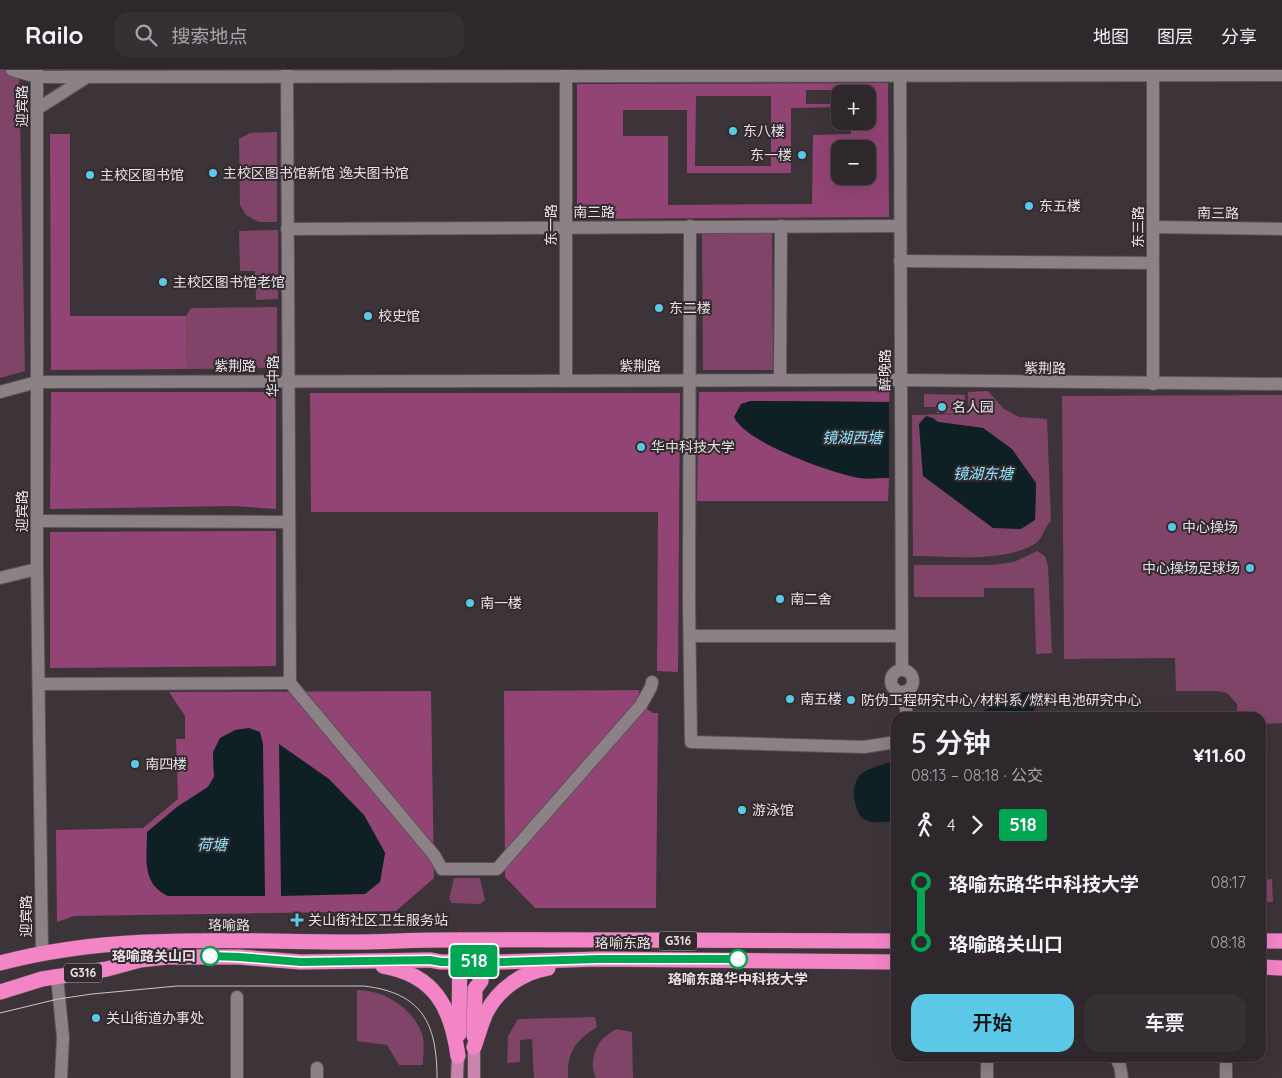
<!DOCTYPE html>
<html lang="zh">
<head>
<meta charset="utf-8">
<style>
  :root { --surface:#2e272b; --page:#362f33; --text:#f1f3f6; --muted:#a7a5a9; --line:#494447; --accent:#5ac8e6 }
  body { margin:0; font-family:Quicksand,"Noto Sans SC",sans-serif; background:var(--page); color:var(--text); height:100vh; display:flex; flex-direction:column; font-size:19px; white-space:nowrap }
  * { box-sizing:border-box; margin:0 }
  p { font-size:16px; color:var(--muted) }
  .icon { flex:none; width:28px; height:28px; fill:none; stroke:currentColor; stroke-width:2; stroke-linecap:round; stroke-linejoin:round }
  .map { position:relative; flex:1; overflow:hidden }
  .drawer { position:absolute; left:891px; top:642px; width:375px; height:350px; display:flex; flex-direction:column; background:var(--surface); border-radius:15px; box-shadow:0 5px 20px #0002,0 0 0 1px var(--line) }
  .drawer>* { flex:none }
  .badge { padding:0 10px; border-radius:4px; font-size:18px; line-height:32px }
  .fabs { position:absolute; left:831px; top:15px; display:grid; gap:10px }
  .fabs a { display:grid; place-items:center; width:45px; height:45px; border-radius:10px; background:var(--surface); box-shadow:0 5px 20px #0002,0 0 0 1px var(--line); font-size:25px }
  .map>.badge { position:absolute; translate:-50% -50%; box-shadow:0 0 0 2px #fff }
  .legs { display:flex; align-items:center; gap:8px; height:55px; padding:0 20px; font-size:16px }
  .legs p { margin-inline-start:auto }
  .head { display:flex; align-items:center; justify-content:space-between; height:85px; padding:0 20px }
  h1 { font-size:28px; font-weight:600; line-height:38px }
  .cta { display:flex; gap:10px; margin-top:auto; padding:10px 20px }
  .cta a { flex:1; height:58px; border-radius:15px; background:var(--accent); color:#111; font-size:20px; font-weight:600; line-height:58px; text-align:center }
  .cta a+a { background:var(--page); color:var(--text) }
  ul { padding:0 20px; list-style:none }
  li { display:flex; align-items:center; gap:18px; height:60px; font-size:19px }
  li i { display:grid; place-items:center; width:8px; height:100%; margin:0 6px; background:currentColor }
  li i::after { content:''; width:12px; height:12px; margin:-6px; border:4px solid; border-radius:50%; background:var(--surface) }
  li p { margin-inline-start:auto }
  li:first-child i { background:linear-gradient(#0000 50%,currentColor 0) }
  li:last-child i { background:linear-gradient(currentColor 50%,#0000 0) }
  header { display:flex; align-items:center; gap:30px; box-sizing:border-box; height:70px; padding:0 25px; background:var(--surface); border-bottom:1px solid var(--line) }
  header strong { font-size:24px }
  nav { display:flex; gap:28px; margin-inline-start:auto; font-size:18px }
  .search { width:350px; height:45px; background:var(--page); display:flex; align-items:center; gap:12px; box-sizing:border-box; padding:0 18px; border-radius:15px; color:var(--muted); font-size:19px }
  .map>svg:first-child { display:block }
</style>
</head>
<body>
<header>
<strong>Railo</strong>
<div class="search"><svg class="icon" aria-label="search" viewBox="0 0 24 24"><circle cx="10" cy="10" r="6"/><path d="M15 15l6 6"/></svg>搜索地点</div>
<nav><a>地图</a><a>图层</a><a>分享</a></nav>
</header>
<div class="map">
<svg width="1282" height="1008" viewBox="0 0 1282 1008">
  <rect width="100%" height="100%" fill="#3d3439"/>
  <g fill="#804468" fill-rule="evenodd">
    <polygon points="0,0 19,0 25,301 0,308"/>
    <polygon points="277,62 277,152 259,152 246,145 240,135 239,69 250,63"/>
    <polygon points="278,160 278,229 256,230 255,201 240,201 239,161"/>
    <polygon points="702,162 772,162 773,300 703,300"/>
    <polygon points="277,237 277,298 187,299 186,246 191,238"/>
    <path d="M988,321L1004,339L1019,347L1047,349L1051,451C1044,457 1044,467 1036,473C1006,493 948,486 913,486L912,345L961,344L937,343L936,337H924V324L965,325L964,344H969L968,322ZM933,348L938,352L983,358L1036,413L1035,450L923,406L919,354Z"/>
    <polygon points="1282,325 1282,653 1261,654 1261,648 1237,647 1237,634 1227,623 1217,621 1176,621 1175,588 1064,589 1062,326"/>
    <polygon points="1037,481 1045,486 1048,496 1052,583 1036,584 1034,518 984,518 984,527 914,527 914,495 992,495 1014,492"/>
    <polygon points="454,808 480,808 485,830 480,834 452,833 449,829"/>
    <polygon points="1272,809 1273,832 1261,832 1261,810"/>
    <path d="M357,920C384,920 413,938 422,964C425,973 423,985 423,995H399L387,975L357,971Z"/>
    <path d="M595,947L597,957C575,971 567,982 568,1008H534L532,969L520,970V992L507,993L508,966L518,949Z"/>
    <path d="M616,959L632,962L633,1008H596C590,998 593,982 600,972C603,967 611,963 616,959Z"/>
  </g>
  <g fill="#924474" fill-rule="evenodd">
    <path d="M888,13L889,147L577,149V14ZM806,20H858V24H868V51H851V64L813,65L812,134L668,135V66H623V40H687V103H791V38L840,37V34H806ZM696,26H771V96H695ZM840,79H868V106H840Z"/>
    <polygon points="50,64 70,64 70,246 186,246 187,299 51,300"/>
    <polygon points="890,321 889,332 750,331 835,401 855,407 889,408 888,431 697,431 699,322"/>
    <polygon points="51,322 276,322 276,439 233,436 50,439"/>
    <polygon points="310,323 680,323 678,602 657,601 658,442 311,442"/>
    <polygon points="276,461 276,596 50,598 50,462"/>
    <polygon points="639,620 641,635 653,643 658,643 656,838 535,838 505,807 504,621"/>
    <path d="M431,621L434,808L396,841L74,846L57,852L56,760L143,758L178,729L176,669H185V646L169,622ZM213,682L265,826L177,737L208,717L214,707ZM364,745L385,783L380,811Z"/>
  </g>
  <g fill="#0f2025">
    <path d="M750,331L889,332V408C878,408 864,410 854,407C826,401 745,372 734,347L741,334Z"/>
    <polygon points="926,346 933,348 938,352 983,358 1012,379 1036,413 1035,450 1021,459 993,458 923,406 919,354"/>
    <path d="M1013,622H1030L1036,624L1039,631C1033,646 1029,643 1014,644L1012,647H975L1001,628Z"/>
    <path d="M249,658L260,662L263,674L265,826H168C141,813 147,788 147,762L177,737L208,717L214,707L213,682L220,668L235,660Z"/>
    <polygon points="279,674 329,709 364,745 385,783 380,812 365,824 281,826"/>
    <path d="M896,691V751C871,753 858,756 854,727C853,720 855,711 860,705C869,697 885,694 896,691Z"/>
  </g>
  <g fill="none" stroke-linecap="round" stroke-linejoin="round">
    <defs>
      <g id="minor">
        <polyline points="12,0 37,7 1282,5"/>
        <polyline points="37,0 37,499 42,883"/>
        <polyline points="287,0 290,613"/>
        <polyline points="566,0 566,311"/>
        <polyline points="900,0 902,599"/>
        <polyline points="1153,0 1153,314"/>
        <polyline points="37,39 87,7"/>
        <polyline points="690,156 689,531 691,672 864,677 896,672"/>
        <polyline points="1153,157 1282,159"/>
        <polyline points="287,159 900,156"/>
        <polyline points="900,191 1153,193"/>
        <polyline points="780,310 781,156"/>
        <polyline points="0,322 37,312 900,310 1282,314"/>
        <polyline points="37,451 289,452"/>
        <polyline points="0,508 37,499"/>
        <polyline points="690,566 902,566"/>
        <circle cx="902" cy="611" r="11"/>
        <polyline points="290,613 434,785 442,799 497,799 641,635 651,617 652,612"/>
        <polyline points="39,614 290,613"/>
        <polyline points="904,622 907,648"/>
        <polyline points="57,907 63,967 61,1008"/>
        <polyline points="237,927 237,1008"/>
        <polyline points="987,988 987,1008"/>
        <polyline points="1116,988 1120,996 1122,1008"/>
        <polyline points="317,1008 317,998"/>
        <polyline points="1226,1008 1226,988"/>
      </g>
      <g id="major">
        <polyline points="474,977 474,1008"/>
        <polyline points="457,1008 458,986"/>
      </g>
      <g id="highway">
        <polyline points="1261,871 1282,871"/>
        <path d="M0,893C116,862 236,872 355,872C383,872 412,870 440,870C592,869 744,871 896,871"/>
        <path d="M383,896C435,905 451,937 458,986"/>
        <polyline points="1261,897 1282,898"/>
        <polyline points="0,922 42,909 107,899 140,890 167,887 239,887 301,892 430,890 441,892 503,892 599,889 896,892"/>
        <polyline points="459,964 460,870"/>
        <polyline points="474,966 475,919 481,911 481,883"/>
        <path d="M474,977C478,966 481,954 486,943C498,919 523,902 548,898"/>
      </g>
    </defs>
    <use href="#minor" stroke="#5b5357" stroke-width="14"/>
    <use href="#major" stroke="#5b5357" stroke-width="14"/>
    <use href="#highway" stroke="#5b5357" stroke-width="16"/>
    <use href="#minor" stroke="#8b8186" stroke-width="12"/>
    <use href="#major" stroke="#c983ad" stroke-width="12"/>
    <use href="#highway" stroke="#f385c7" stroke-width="15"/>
    <path stroke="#ccc5c8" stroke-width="1" d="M0,943L58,929L92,924L177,916H364C422,923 437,953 437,1008"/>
  </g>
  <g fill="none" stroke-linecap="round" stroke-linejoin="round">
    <defs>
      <polyline id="line-1" points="210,886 239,887 301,892 430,890 441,892 503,892 599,889 738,889"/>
    </defs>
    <use href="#line-1" stroke="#fff" stroke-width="11"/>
    <use href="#line-1" stroke="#00a651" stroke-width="8"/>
  </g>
  <g fill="#5ac8e6" stroke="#332a2f" stroke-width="2">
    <circle cx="733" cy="61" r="5"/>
    <circle cx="802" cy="85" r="5"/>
    <circle cx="213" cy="103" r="5"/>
    <circle cx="90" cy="105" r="5"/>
    <circle cx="1029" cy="136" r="5"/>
    <circle cx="163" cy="212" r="5"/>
    <circle cx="659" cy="238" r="5"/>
    <circle cx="368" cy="246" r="5"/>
    <circle cx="942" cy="337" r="5"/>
    <circle cx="641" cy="377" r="5"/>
    <circle cx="1172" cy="457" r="5"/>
    <circle cx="1250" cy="498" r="5"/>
    <circle cx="780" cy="529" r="5"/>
    <circle cx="470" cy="533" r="5"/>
    <circle cx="790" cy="629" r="5"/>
    <circle cx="851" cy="630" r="5"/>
    <circle cx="135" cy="694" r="5"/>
    <circle cx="742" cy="740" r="5"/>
    <path d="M294.5 842.5h5v5h5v5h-5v5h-5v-5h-5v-5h5z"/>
    <circle cx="96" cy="948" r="5"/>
  </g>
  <g fill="#fff" stroke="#00a651" stroke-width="2.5">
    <circle cx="210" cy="886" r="9"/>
    <circle cx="738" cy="889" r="9"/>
  </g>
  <g text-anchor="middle" stroke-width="4" stroke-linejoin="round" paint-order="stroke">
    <g fill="#332a2f" stroke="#b1aaae" stroke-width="1">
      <rect x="659" y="861.5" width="38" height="19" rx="4"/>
      <rect x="64" y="893.5" width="38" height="19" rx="4"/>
    </g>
    <g font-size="12" font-weight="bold" fill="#e7e1e4">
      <text x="678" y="875">G316</text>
      <text x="83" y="907">G316</text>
    </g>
    <g font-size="14" fill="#e7e1e4" stroke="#332a2f">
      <text transform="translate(22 36) rotate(-90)" y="5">迎宾路</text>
      <text x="594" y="147">南三路</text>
      <text transform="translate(1218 143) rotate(1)" y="5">南三路</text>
      <text transform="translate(551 155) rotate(-90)" y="5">东一路</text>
      <text transform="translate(1138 157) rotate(-90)" y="5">东三路</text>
      <text x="235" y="301">紫荆路</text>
      <text x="640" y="301">紫荆路</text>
      <text transform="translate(1045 298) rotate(1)" y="5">紫荆路</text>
      <text transform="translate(885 300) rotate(-90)" y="5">醉晚路</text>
      <text transform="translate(273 306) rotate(-90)" y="5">华中路</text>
      <text transform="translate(22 441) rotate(-90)" y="5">迎宾路</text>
      <text transform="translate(26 846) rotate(-90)" y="5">迎宾路</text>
      <text transform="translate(229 855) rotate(1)" y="5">珞喻路</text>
      <text x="623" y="878">珞喻东路</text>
    </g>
    <g font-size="14" fill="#e7e1e4" stroke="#332a2f" text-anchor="start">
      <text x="743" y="66">东八楼</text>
      <text x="792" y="90" text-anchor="end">东一楼</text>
      <text x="223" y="108">主校区图书馆新馆 逸夫图书馆</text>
      <text x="100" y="110">主校区图书馆</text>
      <text x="1039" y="141">东五楼</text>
      <text x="173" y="217">主校区图书馆老馆</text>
      <text x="669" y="243">东二楼</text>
      <text x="378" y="251">校史馆</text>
      <text x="952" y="342">名人园</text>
      <text x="651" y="382">华中科技大学</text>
      <text x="1182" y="462">中心操场</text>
      <text x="1240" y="503" text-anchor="end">中心操场足球场</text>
      <text x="790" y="534">南二舍</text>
      <text x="480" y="538">南一楼</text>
      <text x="800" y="634">南五楼</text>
      <text x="861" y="635">防伪工程研究中心/材料系/燃料电池研究中心</text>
      <text x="145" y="699">南四楼</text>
      <text x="752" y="745">游泳馆</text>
      <text x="308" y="855">关山街社区卫生服务站</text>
      <text x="106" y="953">关山街道办事处</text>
    </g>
    <g font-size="14" font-weight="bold" fill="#e7e1e4" stroke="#332a2f" text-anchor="end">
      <text x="196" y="891">珞喻路关山口</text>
      <text x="738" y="914" text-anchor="middle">珞喻东路华中科技大学</text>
    </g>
    <g font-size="15" font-style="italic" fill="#8de4fd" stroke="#332a2f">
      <text x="852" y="373">镜湖西塘</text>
      <text x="983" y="409">镜湖东塘</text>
      <text x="212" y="780">荷塘</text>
    </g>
  </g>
</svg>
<div class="fabs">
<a>+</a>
<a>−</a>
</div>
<b class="badge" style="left:474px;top:891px;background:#00a651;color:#fff">518</b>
<section class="drawer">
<div class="head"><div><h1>5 分钟</h1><p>08:13 – 08:18 · 公交</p></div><b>¥11.60</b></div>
<div class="legs"><svg class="icon" aria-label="walk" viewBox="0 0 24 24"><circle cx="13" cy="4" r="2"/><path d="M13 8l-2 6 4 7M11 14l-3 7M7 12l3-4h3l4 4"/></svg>4<svg class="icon" aria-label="forward" viewBox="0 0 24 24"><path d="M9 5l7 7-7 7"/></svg><b class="badge" style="background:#00a651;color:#fff">518</b></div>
<ul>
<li><i style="color:#00a651"></i><b>珞喻东路华中科技大学</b><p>08:17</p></li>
<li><i style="color:#00a651"></i><b>珞喻路关山口</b><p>08:18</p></li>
</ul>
<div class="cta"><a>开始</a><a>车票</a></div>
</section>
</div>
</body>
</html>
